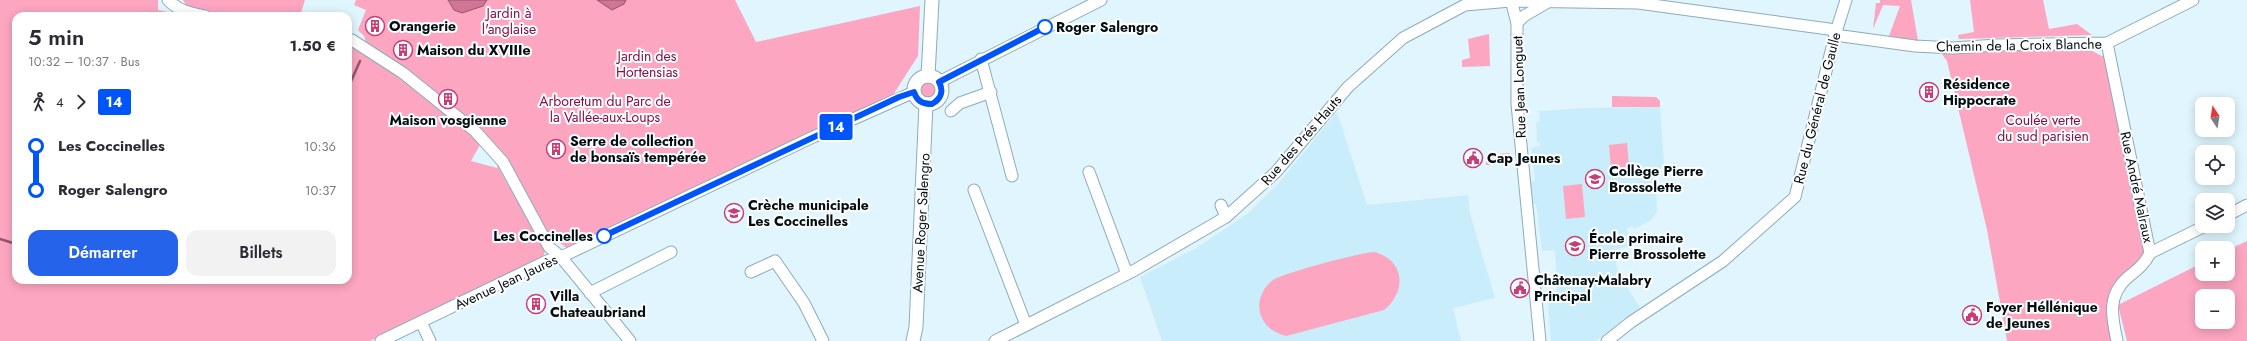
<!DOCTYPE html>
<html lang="fr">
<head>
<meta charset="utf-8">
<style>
  :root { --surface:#fff; --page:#f2f2f3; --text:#2b2b33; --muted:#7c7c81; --accent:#2563eb }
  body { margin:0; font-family:Jost,sans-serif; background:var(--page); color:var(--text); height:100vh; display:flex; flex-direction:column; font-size:15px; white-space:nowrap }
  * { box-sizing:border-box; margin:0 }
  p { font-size:13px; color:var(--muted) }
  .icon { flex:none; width:22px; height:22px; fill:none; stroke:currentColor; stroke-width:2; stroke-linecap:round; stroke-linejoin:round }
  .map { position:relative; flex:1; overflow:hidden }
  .sheet { position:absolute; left:12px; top:12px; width:340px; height:272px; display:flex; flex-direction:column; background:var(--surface); border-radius:12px; box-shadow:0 2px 10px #0003 }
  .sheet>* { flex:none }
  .badge { padding:0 8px; border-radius:3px; font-size:14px; line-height:26px }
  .needle { width:26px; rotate:348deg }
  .controls { position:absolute; left:2195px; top:97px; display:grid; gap:8px }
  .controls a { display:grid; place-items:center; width:40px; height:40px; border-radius:8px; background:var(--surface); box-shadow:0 2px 10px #0003; font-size:20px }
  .map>.badge { position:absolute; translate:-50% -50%; box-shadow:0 0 0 2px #fff }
  .legs { display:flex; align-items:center; gap:6px; height:44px; padding:0 16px; font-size:13px }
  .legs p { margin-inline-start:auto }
  .overview { display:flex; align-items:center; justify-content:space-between; height:68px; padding:0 16px }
  h1 { font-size:22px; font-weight:600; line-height:30px }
  .primary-button { display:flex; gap:8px; margin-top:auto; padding:8px 16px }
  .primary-button a { flex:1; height:46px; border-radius:12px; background:var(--accent); color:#fff; font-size:16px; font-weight:600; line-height:46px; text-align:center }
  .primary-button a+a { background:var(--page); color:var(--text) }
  ul { padding:0 16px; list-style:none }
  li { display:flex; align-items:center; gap:14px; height:44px; font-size:15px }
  li i { display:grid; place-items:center; width:6px; height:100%; margin:0 5px; background:currentColor }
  li i::after { content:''; width:10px; height:10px; margin:-5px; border:3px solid; border-radius:50%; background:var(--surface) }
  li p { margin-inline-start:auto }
  li:first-child i { background:linear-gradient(#0000 50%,currentColor 0) }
  li:last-child i { background:linear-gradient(currentColor 50%,#0000 0) }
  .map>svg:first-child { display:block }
</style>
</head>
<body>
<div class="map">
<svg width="2247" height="341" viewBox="0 0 2247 341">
  <rect width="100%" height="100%" fill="#e0f5fd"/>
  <g fill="#caedfb">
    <polygon points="1660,107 1664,163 1656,176 1657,212 1651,220 1634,229 1632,226 1626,229 1631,237 1631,246 1614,250 1618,274 1640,307 1596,341 1551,341 1547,292 1557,291 1555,250 1542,251 1536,204 1529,205 1528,182 1535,181 1531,148 1540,146 1540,142 1537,142 1536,122 1540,121 1539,111 1585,108"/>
    <polygon points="1337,112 1367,205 1468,195 1470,214 1495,298 1453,308 1461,340 1459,341 1162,341 1140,277 1198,247 1247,214 1277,185"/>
  </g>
  <g fill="#fca6c1" fill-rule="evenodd">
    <polygon points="0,0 158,0 158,10 187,16 16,16 16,280 348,280 348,45 400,76 472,135 480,145 471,161 497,168 497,165 545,250 543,259 370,341 0,341"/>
    <polygon points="183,0 305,0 300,16 224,16 189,10"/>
    <polygon points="356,0 735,0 756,42 920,6 918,56 893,95 568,249 560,243 550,243 509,166 410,72 367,45 364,36 358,30 366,10 354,5"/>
    <polygon points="1880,0 1911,0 1918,41 1889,36 1900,6 1883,5 1873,29 1876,3 1880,3"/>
    <polygon points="1970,0 2043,0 2049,29 2077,24 2092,35 1959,39 1958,35 1974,32"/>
    <polygon points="1489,34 1490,66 1462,67 1462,60 1470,58 1468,39"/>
    <path d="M2088,49L2102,56L2106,55L2146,255C2106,291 2103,287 2114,341H2007L1987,230L1947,61L1941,53Z"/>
    <circle cx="928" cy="90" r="9"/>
    <polygon points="1612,96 1656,97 1660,101 1660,107 1612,107"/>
    <polygon points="1627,143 1629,167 1611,169 1609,145"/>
    <polygon points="1509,153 1511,163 1486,165 1486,155"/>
    <polygon points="1582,184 1585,217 1566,219 1563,186"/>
    <path d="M2247,241V341H2127L2118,305L2202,263V274H2228V250ZM2202,296H2228V322H2202Z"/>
    <path d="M1374,252C1405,260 1407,291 1384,310L1286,336C1273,332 1264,326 1260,313C1257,300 1263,288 1273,280C1283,273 1359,253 1374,252Z"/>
  </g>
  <g fill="#d17594" stroke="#93566d">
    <polygon points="448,0 487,0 483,6 462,13 454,10"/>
    <polygon points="597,0 626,0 624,4 612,10"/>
  </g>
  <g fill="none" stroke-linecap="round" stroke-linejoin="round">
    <g stroke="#93566d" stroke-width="2.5">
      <polyline points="348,88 360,61"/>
      <polyline points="0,239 16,244"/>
    </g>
    <defs>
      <g id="minor">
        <path d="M168,0C179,11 190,13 205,16"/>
        <polyline points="1511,0 1517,23 1517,104 1540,341"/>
        <polyline points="1517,23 1524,16 1548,2"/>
        <polyline points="1835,35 1915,46 1953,48 1997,45 2107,43 2193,0"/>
        <polyline points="348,39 352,40 403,73 475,131 503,162 549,247 561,257 630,341"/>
        <path d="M2107,43L2150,253C2145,264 2137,270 2127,278C2107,296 2112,317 2117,341"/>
        <polyline points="981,59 1012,176"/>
        <polyline points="939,82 1101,0"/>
        <polyline points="951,111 960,103 991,92"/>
        <polyline points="1089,172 1127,274"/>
        <polyline points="974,190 1026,325"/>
        <polyline points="1221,205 1226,217"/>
        <polyline points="2228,215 2247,205"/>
        <polyline points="2150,253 2205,226"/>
        <polyline points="751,272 775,261 804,303 823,341"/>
        <polyline points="590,293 671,252"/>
        <polyline points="421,322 430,341"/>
        <polyline points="381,341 549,260 561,257 813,137 914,92"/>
        <polyline points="995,341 1135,270 1226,217 1276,172 1348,87 1403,38 1465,5 1511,1 1638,3 1836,30"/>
        <polyline points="1607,341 1631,322 1723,261 1795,197 1835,35 1846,0"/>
      </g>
      <g id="major">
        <circle cx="928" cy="90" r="14"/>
        <polyline points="928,76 932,0"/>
        <polyline points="913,341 916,327 926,104"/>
      </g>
    </defs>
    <use href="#minor" stroke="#8bacb9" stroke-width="13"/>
    <use href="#major" stroke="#8bacb9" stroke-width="15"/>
    <use href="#minor" stroke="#fff" stroke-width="11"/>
    <use href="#major" stroke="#fff" stroke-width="13"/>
  </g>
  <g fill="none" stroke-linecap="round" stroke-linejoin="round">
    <defs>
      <path id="line-1" d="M604,236L899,97L914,92C917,101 922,104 932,104C941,99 944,91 939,82L1045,27"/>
    </defs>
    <use href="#line-1" stroke="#fff" stroke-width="9"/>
    <use href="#line-1" stroke="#0055fa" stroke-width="6"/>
  </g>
  <defs>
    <symbol id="building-ring" viewBox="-11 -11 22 22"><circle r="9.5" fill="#fff" stroke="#c73d75" stroke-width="1.5"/><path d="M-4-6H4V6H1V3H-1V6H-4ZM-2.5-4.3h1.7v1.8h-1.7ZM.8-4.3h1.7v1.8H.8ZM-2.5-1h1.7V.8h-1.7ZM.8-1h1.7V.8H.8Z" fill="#c73d75"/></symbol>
    <symbol id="civic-ring" viewBox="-11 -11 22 22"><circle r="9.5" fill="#fff" stroke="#c73d75" stroke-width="1.5"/><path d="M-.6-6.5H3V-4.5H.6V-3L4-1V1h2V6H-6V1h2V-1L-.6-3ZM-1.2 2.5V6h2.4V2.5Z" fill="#c73d75"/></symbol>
    <symbol id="school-ring" viewBox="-11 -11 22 22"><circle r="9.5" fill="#fff" stroke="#c73d75" stroke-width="1.5"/><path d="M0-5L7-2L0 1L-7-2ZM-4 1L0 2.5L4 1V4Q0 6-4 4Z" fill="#c73d75"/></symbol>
  </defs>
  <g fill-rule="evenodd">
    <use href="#building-ring" x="364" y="15" width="22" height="22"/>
    <use href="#building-ring" x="392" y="39" width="22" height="22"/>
    <use href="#building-ring" x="1918" y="81" width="22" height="22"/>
    <use href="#building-ring" x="437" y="88" width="22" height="22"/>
    <use href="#building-ring" x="545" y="138" width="22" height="22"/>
    <use href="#civic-ring" x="1462" y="147" width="22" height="22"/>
    <use href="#school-ring" x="1584" y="168" width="22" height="22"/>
    <use href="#school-ring" x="723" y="202" width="22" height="22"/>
    <use href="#school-ring" x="1564" y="235" width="22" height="22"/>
    <use href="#civic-ring" x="1509" y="277" width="22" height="22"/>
    <use href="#building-ring" x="525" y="293" width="22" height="22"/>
    <use href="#civic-ring" x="1961" y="304" width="22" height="22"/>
  </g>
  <g fill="#fff" stroke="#0055fa" stroke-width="2">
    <circle cx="1045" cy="27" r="7"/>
    <circle cx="604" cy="236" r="7"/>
  </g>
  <g text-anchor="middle" stroke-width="4" stroke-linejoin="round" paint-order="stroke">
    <g font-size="14" fill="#811045" stroke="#fff">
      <text x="509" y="18">Jardin à<tspan x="509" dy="16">l'anglaise</tspan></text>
      <text x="647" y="61">Jardin des<tspan x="647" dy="16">Hortensias</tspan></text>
      <text x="605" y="106">Arboretum du Parc de<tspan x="605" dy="16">la Vallée-aux-Loups</tspan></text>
      <text x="2043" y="125">Coulée verte<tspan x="2043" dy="16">du sud parisien</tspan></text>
    </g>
    <g font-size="14" font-weight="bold" fill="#030e12" stroke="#fff" text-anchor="start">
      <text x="389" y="31">Orangerie</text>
      <text x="417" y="55">Maison du XVIIIe</text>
      <text x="1943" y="89">Résidence<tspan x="1943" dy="16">Hippocrate</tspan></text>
      <text x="448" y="125" text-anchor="middle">Maison vosgienne</text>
      <text x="570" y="146">Serre de collection<tspan x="570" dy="16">de bonsaïs tempérée</tspan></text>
      <text x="1487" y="163">Cap Jeunes</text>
      <text x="1609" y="176">Collège Pierre<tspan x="1609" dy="16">Brossolette</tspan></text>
      <text x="748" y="210">Crèche municipale<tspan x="748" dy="16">Les Coccinelles</tspan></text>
      <text x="1589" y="243">École primaire<tspan x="1589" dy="16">Pierre Brossolette</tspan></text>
      <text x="1534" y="285">Châtenay-Malabry<tspan x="1534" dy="16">Principal</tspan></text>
      <text x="550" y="301">Villa<tspan x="550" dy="16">Chateaubriand</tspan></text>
      <text x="1986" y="312">Foyer Héllénique<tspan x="1986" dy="16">de Jeunes</tspan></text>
    </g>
    <g font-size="14" font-weight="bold" fill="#030e12" stroke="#fff" text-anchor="start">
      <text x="1056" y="32">Roger Salengro</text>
      <text x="593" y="241" text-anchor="end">Les Coccinelles</text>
    </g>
    <g font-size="14" fill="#030e12" stroke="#fff">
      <text transform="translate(2019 45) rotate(-1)" y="5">Chemin de la Croix Blanche</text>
      <text transform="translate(1519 87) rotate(-92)" y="5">Rue Jean Longuet</text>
      <text transform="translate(1817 108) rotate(-76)" y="5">Rue du Général de Gaulle</text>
      <text transform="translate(1301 140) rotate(-49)" y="5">Rue des Prés Hauts</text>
      <text transform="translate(2137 187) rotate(78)" y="5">Rue André Malraux</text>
      <text transform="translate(921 223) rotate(-87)" y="5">Avenue Roger Salengro</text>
      <text transform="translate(506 282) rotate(-25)" y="5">Avenue Jean Jaurès</text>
    </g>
  </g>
</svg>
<div class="controls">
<a><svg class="needle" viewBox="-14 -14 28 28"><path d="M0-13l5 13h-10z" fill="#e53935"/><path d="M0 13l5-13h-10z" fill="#7c7c81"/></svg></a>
<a><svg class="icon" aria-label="locate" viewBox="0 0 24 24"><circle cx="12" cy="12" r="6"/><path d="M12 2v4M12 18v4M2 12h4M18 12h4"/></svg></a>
<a><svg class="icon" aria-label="layers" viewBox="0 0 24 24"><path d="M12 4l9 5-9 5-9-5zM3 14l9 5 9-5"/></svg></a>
<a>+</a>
<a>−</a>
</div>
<b class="badge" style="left:836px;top:127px;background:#0055fa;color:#fff">14</b>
<section class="sheet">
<div class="overview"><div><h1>5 min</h1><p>10:32 – 10:37 · Bus</p></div><b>1.50 €</b></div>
<div class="legs"><svg class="icon" aria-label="walk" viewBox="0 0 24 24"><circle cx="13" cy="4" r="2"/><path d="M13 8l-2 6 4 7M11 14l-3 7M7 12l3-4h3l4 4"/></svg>4<svg class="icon" aria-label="forward" viewBox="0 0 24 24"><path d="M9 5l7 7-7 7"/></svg><b class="badge" style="background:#0055fa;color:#fff">14</b></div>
<ul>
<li><i style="color:#0055fa"></i><b>Les Coccinelles</b><p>10:36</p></li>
<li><i style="color:#0055fa"></i><b>Roger Salengro</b><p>10:37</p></li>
</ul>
<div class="primary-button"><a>Démarrer</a><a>Billets</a></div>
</section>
</div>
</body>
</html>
